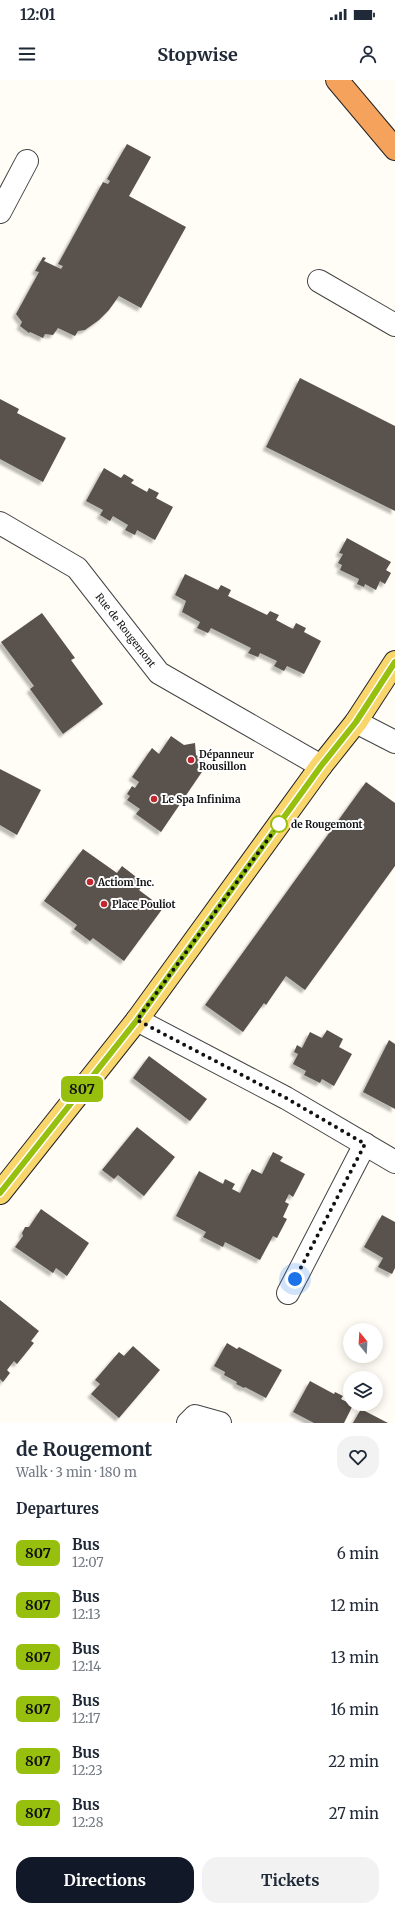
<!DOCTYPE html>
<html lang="en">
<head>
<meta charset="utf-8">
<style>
  :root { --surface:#fff; --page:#f2f2f3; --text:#1f2937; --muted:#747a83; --accent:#111827 }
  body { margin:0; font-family:Merriweather,serif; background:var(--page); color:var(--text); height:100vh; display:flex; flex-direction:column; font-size:15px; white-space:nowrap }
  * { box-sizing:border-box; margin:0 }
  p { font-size:13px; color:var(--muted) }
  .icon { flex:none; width:22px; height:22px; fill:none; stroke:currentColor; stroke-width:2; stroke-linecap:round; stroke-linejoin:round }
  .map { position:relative; height:1343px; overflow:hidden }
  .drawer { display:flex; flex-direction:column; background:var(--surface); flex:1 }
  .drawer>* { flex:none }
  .badge { padding:0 8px; border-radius:6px; font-size:14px; line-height:26px }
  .needle { width:26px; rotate:342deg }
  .fabs { position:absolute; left:343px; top:1243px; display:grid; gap:8px }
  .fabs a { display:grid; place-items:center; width:40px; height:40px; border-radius:50%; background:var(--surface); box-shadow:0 2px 10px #0003; font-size:20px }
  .you { position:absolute; width:20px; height:20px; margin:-10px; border:3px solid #fff; border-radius:50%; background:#1a73e8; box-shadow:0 0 0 6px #1a73e833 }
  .map>.badge { position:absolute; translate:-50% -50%; box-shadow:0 0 0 2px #fff }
  h2 { padding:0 16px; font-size:15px; line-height:36px }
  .round { display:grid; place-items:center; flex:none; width:42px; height:42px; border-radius:16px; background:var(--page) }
  .headline { display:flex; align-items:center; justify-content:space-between; height:68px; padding:0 16px }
  h1 { font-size:19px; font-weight:700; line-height:30px }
  .cta { display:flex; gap:8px; margin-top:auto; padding:8px 16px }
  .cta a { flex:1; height:46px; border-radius:16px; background:var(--accent); color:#fff; font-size:16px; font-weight:700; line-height:46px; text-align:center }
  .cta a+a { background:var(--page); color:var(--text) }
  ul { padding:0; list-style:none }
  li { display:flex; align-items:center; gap:12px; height:52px; padding:0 16px }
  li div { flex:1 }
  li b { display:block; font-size:15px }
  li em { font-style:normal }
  li .badge { min-width:44px; font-weight:700; text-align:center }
  .status { display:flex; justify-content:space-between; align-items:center; height:28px; padding:0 20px; background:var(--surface); direction:ltr }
  .status svg { height:11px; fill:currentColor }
  header { display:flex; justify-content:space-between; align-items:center; height:52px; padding:0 16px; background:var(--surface); font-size:18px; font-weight:700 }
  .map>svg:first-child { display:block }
</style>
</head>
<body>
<div class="status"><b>12:01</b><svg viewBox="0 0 49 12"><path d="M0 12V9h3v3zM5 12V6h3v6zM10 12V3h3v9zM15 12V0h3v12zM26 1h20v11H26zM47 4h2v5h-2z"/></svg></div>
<header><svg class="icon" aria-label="menu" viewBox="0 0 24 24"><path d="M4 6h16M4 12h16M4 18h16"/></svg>Stopwise<svg class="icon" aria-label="person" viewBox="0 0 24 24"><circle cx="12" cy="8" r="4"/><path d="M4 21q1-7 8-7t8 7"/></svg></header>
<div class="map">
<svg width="395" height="1343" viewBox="0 0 395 1343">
  <defs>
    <filter id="shadow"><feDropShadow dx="-3.5" dy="3.5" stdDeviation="1" flood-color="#0004"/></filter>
  </defs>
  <rect width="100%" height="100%" fill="#fffdf5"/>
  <g fill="#5a524d" filter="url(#shadow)">
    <polygon points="127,64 151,77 129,116 186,147 141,228 119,216 109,230 99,240 85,250 78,251 75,256 58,248 53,255 45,254 43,258 30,252 29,253 20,246 22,242 16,234 39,192 35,191 43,177 46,178 44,181 61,189 63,186 58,184 103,102 108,104 110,101 107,99"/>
    <polygon points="300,298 395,346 395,431 266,367"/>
    <polygon points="0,319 19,329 17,333 66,358 43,402 0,379"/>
    <polygon points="104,388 121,398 124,394 134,400 131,403 147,412 149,408 159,413 156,418 173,427 155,460 137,450 135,455 125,450 128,445 113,436 110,441 100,435 103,430 86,421"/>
    <polygon points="347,458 391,482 386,490 391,493 385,504 380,501 376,510 365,504 364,507 357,504 359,499 340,490 342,485 338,483 343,474 339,473"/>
    <polygon points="185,494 218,510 221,505 231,510 228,516 267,535 270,531 279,535 276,540 293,549 296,543 306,548 304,552 321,561 304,594 287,586 284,591 274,586 277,581 260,573 258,577 248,573 251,568 211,548 208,553 197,548 200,542 182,532 186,521 175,515"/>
    <polygon points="42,533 75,578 71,580 103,624 63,654 30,609 34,606 1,562"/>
    <polygon points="171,656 184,665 195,663 196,675 208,683 161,752 136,734 140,729 127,720 130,716 127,714 132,706 135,708 139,702 132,697 152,668 159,674"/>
    <polygon points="0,689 41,710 17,755 0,745"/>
    <polygon points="366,702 395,723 395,786 305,910 286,896 266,925 264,923 243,952 205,925"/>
    <polygon points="83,769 117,793 122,786 144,803 139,810 163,828 124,881 93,858 90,861 74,849 77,845 44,821"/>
    <polygon points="327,950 343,959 339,967 352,974 334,1006 322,999 320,1003 304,995 306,991 293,984 298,974 294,972 297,965 302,968 310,952 322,958"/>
    <polygon points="389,960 395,964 395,1029 363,1012"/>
    <polygon points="149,976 207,1019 190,1041 133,998"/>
    <polygon points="137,1047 175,1077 144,1116 118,1095 114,1099 102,1090"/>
    <polygon points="273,1072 283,1077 280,1081 305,1094 293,1117 289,1114 285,1122 289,1124 283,1137 287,1139 277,1158 273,1156 260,1180 225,1162 223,1167 203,1157 206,1152 176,1136 199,1091 223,1104 225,1099 235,1104 232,1109 240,1113 252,1089 262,1094"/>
    <polygon points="41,1129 89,1163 67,1196 56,1188 53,1193 15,1167 23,1156 22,1153 25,1147 29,1147"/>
    <polygon points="382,1135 395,1142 395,1188 392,1194 378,1187 383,1178 364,1167"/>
    <polygon points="0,1220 39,1251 31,1261 34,1263 17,1284 14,1281 7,1290 10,1293 3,1302 0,1299"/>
    <polygon points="227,1263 237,1269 239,1267 282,1290 266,1318 245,1307 244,1308 236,1304 237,1302 224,1295 225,1292 214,1286"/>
    <polygon points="133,1266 160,1290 119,1338 91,1314 100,1304 95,1300 119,1272 124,1276"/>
    <polygon points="310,1301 334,1314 335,1312 343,1316 341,1319 353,1325 344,1343 314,1343 293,1332"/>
    <polygon points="361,1329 388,1343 353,1343"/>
  </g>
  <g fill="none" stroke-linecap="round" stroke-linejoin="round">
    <defs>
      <g id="minor">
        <polyline points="0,132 27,81"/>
        <polyline points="319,201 395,245"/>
        <polyline points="0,443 77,488 159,593 321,686"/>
        <polyline points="356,642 395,662"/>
        <polyline points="137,940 286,1018 395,1082"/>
        <polyline points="288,1213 365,1064"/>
        <polyline points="188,1343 195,1336 220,1343"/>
      </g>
      <polyline id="major" points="0,1113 137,940 321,686 356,642 395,582"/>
      <polyline id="highway" points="337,0 395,69"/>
    </defs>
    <use href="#minor" stroke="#444" stroke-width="24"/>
    <use href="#major" stroke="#222" stroke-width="24"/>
    <use href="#highway" stroke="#222" stroke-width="24"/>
    <use href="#minor" stroke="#fff" stroke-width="22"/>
    <use href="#major" stroke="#f9d66b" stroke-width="22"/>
    <use href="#highway" stroke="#f5a25d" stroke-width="22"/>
  </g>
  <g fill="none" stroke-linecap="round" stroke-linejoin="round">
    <defs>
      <polyline id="line" points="0,1113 137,940 321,686 356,642 395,582"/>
    </defs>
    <use href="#line" stroke="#fff" stroke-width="9"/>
    <use href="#line" stroke="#97bf0d" stroke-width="6"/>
    <polyline stroke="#111" stroke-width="4" stroke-dasharray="0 7.2" points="279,744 137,940 286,1018 365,1064 295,1199"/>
  </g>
  <g fill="#c4262e" stroke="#fff" stroke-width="1.5">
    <circle cx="191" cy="680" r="4"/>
    <circle cx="154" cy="719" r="4"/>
    <circle cx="90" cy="802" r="4"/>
    <circle cx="104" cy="824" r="4"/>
  </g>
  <circle fill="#fff" stroke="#97bf0d" stroke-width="2" cx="279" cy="744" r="8"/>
  <g text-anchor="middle" stroke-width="4" stroke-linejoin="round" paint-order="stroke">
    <g font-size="10" fill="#111" stroke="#fff">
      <text transform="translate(126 550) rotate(52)" y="4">Rue de Rougemont</text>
    </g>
    <g font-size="10" font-weight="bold" fill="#111" stroke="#fff" text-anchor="start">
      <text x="199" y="678">Dépanneur<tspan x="199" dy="12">Rousillon</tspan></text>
      <text x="162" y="723">Le Spa Infinima</text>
      <text x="98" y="806">Actiom Inc.</text>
      <text x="112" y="828">Place Pouliot</text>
    </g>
    <g font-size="10" font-weight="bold" fill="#111" stroke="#fff" text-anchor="start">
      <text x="291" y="748">de Rougemont</text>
    </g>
  </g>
</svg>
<div class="fabs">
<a><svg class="needle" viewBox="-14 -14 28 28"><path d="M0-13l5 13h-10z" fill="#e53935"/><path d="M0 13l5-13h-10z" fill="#747a83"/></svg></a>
<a><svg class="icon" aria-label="layers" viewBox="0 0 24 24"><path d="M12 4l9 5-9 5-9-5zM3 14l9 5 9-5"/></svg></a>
</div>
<div class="you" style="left:295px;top:1199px"></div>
<b class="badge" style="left:82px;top:1009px;background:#97bf0d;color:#111">807</b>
</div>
<section class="drawer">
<div class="headline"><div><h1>de Rougemont</h1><p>Walk · 3 min · 180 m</p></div><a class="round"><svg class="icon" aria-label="heart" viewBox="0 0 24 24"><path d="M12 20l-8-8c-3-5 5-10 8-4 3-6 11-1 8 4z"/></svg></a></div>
<h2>Departures</h2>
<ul>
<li><span class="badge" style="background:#97bf0d;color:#111">807</span><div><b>Bus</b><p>12:07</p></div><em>6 min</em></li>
<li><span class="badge" style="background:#97bf0d;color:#111">807</span><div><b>Bus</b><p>12:13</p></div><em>12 min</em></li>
<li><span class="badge" style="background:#97bf0d;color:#111">807</span><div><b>Bus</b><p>12:14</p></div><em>13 min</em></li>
<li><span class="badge" style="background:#97bf0d;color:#111">807</span><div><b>Bus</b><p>12:17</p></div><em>16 min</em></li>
<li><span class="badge" style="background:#97bf0d;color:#111">807</span><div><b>Bus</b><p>12:23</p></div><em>22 min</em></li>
<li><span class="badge" style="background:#97bf0d;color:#111">807</span><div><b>Bus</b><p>12:28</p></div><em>27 min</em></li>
</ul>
<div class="cta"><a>Directions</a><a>Tickets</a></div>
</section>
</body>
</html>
